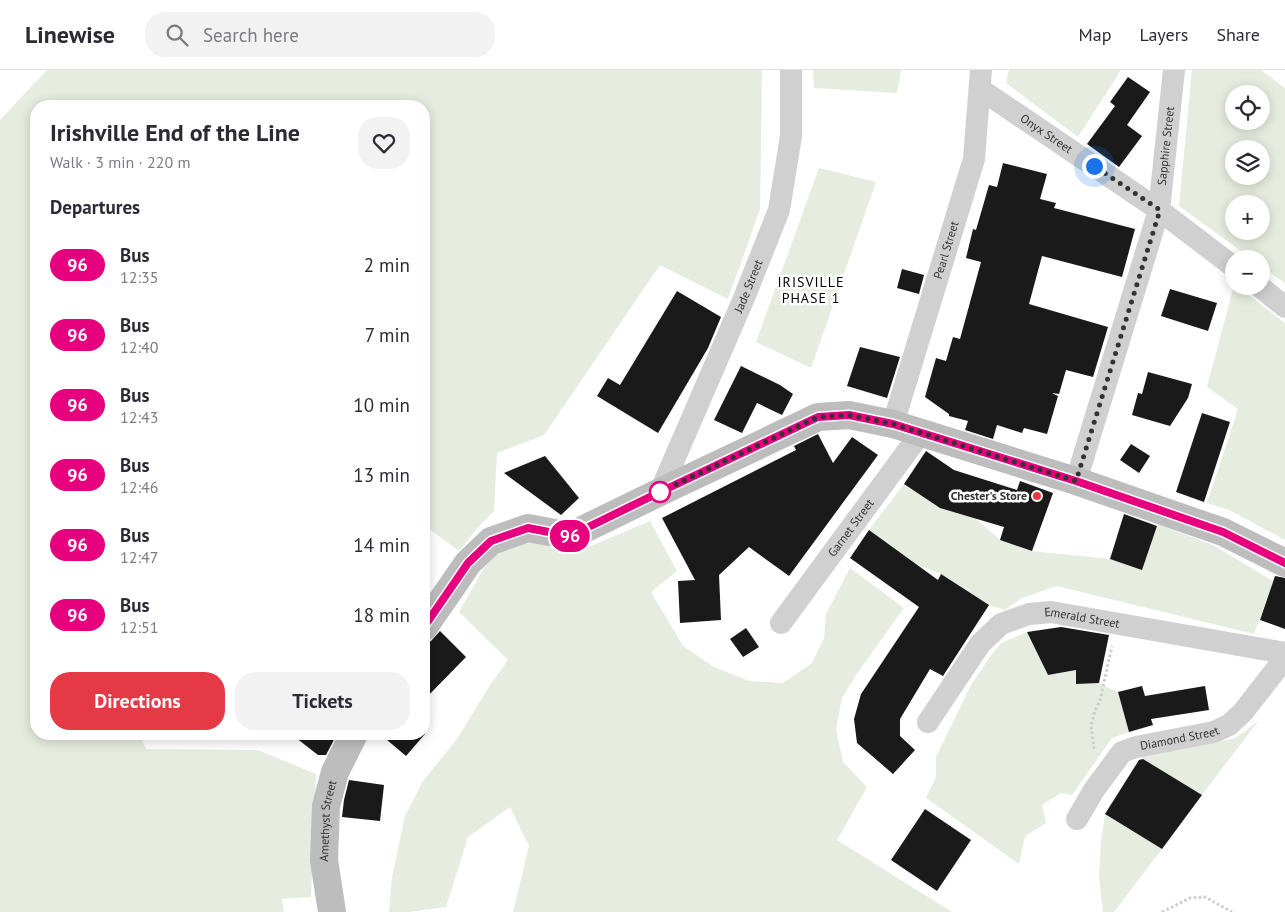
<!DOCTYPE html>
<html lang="en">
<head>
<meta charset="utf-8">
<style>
  :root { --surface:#fff; --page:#f2f2f3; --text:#2b2b33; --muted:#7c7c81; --line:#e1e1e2; --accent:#e63946 }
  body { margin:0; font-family:"PT Sans",sans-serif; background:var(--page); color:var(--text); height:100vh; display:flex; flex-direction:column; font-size:19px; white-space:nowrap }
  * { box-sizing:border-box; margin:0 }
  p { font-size:16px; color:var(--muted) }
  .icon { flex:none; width:28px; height:28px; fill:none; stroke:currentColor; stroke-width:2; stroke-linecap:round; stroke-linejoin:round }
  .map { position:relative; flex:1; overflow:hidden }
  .drawer { position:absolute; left:30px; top:30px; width:400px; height:640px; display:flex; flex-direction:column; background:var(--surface); border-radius:20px; box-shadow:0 2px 12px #0003 }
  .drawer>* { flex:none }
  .badge { padding:0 10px; border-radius:16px; font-size:18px; line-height:32px }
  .fabs { position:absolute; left:1225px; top:15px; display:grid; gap:10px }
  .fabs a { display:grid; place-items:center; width:45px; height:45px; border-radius:50%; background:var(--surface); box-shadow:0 2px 12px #0003; font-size:25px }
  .you { position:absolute; width:25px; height:25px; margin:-12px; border:4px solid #fff; border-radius:50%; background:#1a73e8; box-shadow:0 0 0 8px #1a73e833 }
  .map>.badge { position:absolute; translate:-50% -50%; box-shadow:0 0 0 2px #fff }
  h2 { padding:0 20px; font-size:19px; line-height:45px }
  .round { display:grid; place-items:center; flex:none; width:52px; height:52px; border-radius:20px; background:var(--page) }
  .head { display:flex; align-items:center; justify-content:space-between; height:85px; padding:0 20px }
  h1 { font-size:24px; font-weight:700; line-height:38px }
  .primary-button { display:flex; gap:10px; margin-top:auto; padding:10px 20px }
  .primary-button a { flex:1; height:58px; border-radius:20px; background:var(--accent); color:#fff; font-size:20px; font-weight:700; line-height:58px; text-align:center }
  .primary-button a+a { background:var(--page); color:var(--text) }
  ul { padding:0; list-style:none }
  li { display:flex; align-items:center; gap:15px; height:70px; padding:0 20px }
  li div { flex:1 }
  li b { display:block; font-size:19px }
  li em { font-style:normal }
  li .badge { min-width:55px; font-weight:700; text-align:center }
  header { display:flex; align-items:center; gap:30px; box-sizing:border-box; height:70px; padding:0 25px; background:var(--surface); border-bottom:1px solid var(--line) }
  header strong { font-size:24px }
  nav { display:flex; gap:28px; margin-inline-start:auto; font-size:18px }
  .search { width:350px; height:45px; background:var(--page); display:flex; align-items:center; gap:12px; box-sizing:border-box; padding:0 18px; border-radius:20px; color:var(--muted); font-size:19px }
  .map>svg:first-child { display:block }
</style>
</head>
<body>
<header>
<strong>Linewise</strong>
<div class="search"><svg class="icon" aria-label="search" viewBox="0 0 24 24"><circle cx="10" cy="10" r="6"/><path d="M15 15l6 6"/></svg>Search here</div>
<nav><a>Map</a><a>Layers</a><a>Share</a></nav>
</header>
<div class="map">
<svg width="1285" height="842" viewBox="0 0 1285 842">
  <rect width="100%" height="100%" fill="#fff"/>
  <g fill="#e6ecdf" fill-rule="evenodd">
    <polygon points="47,0 762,0 760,139 728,229 660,195 544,365 497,383 494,441 479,456 459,481 424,455 424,36 36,36 36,664 139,664 146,679 258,680 316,704 311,827 282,829 284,842 0,842 0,50"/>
    <polygon points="813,0 901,0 897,23 814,18"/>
    <polygon points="1009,0 1121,0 1078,67 1006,13"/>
    <path d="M1192,0H1261L1285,18V213L1261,196V189H1252L1179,136ZM1234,24H1261V51H1234ZM1234,79H1261V106H1234ZM1234,134H1261V161H1234Z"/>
    <polygon points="819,98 876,112 811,298 756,272"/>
    <polygon points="1234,215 1237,216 1285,253 1285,470 1229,440 1207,433 1238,339 1207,317"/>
    <polygon points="904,414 937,436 975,448 1000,470 1032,481 1110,489 1142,499 1158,454 1215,476 1273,511 1254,564 1057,516 1022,528 1005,540 989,535 941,504 917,495 869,460"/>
    <polygon points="650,451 677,501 651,522 683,576 714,597 749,611 783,613 812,593 824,568 826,544 850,498 904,538 856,605 842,628 836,660 843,692 867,717 837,770 952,842 513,842 529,776 510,737 468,767 446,837 408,842 389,842 392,807 405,746 423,711 457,669 490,615 508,590 459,542 484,498 503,477 537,472 565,483 591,476"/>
    <polygon points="1027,562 1048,605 1076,600 1077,614 1099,613 1118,622 1129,662 1112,668 1072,725 1061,723 1042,735 1046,753 1025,766 1019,794 926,728 936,707 936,687 970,617 989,588 1001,573"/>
    <polygon points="1259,650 1202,725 1140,687 1232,669 1243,663"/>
    <polygon points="1105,744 1162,779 1114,842 1103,842 1099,807 1101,771"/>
  </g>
  <g fill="#1a1a1a">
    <polygon points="1128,7 1150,22 1127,55 1142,66 1119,97 1087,74 1115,36 1110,32"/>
    <polygon points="1003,93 1047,104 1040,129 1056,133 1054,138 1135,159 1122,207 1042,186 1029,234 1108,257 1093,307 1066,300 1059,324 1052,323 1058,326 1047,364 1024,358 1022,363 997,355 993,369 965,360 968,351 949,346 949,344 925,327 936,288 946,291 953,267 960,269 981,192 966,188 973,159 976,160 989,115 997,117"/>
    <polygon points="902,199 924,205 919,224 897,218"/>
    <polygon points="1170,219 1217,233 1208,261 1161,246"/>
    <polygon points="677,221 721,247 708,278 658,363 597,326 608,308 620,315"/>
    <polygon points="860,277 900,287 887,328 847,316"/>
    <polygon points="741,296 780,315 793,324 782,345 757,333 742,363 714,350"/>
    <polygon points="1148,302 1192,314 1188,328 1170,356 1132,345 1138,323 1142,324"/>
    <polygon points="1202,343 1230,352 1204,432 1176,422"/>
    <polygon points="818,364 833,393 852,367 878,385 789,506 749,477 719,505 721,550 680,553 678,511 695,510 662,448 796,380 794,376"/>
    <polygon points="1131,374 1150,386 1139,403 1120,390"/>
    <polygon points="926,381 954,400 1017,420 1020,411 1053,423 1032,481 1000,470 1004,457 940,438 904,414"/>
    <polygon points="545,386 579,428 561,445 504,403"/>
    <polygon points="1124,444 1157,456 1142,500 1110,489"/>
    <polygon points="869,460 938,510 941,504 989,535 943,606 930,599 900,649 900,666 915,680 893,704 857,673 854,649 861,624 919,537 850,488"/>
    <polygon points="1275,506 1285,508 1285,559 1260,550"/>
    <polygon points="1061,557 1109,565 1099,613 1076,614 1076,600 1048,605 1027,562"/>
    <polygon points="746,558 759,577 743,587 730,569"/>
    <polygon points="440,561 466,587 424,630 424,572 431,571"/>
    <polygon points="1142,616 1145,626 1205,616 1209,640 1151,649 1153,655 1129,662 1118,622"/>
    <polygon points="291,664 337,664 326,685 318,685"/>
    <polygon points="380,664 425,664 406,686"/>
    <polygon points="1143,689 1202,725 1162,779 1105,744 1139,690"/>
    <polygon points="349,710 384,715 380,751 342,747 344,730"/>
    <polygon points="925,739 971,770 937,821 891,790"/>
  </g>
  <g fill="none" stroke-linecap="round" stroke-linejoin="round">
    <g stroke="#cdcdcd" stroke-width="3" stroke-dasharray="2.5 2.5" stroke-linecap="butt">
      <polyline points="1094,679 1091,655 1095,641 1100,631 1112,576"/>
      <polyline points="1162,842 1190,828 1205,827 1232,842"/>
    </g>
    <g stroke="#d0d0d0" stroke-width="22">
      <path id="s1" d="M980,19L1159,140L1234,197"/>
      <polyline points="1259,216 1285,237"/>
      <path id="s2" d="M893,354L974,89L981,0"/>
      <path id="s3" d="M1076,411L1159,140L1174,0"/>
      <path id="s4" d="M660,422L744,228L779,140L791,66V0"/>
      <path id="s5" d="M781,553L920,364"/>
      <path id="s6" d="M928,652L980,574L1001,554L1029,544L1051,542L1285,583"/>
      <path id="s7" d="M1077,749L1094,720L1122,682L1136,677L1214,662L1229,655L1243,642L1285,588"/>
    </g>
    <g stroke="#bdbdbd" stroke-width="28">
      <polyline points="424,557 468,493 491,471 528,458 570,466 660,422 818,347 849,345 893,354 1076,411 1223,462 1285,493"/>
      <path id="s8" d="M332,842L324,790L326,736L335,702L354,664"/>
    </g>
  </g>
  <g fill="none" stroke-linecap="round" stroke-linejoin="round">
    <defs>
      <polyline id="line" points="424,557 468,493 491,471 528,458 570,466 660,422 818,347 849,345 893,354 1076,411 1223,462 1285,493"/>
    </defs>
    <use href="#line" stroke="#fff" stroke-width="11"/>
    <use href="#line" stroke="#e6007e" stroke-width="8"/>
    <polyline stroke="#333" stroke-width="5" stroke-dasharray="0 9" points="660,422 818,347 849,345 893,354 1076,411 1160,140 1094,96"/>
  </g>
  <circle fill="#fff" stroke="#e6007e" stroke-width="2.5" cx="660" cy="422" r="10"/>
  <circle fill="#e63946" stroke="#fff" stroke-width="2" cx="1037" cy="426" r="5"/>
  <g text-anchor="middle" stroke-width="5" stroke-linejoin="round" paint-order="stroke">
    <g font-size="12" fill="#333" stroke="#fff">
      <text dy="4" stroke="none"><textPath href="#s1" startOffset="80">Onyx Street</textPath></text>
      <text dy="4" stroke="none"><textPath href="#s3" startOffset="348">Sapphire Street</textPath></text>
      <text dy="4" stroke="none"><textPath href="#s2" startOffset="182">Pearl Street</textPath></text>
      <text dy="4" stroke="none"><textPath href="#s4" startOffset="224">Jade Street</textPath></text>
      <text dy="4" stroke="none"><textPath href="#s5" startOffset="118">Garnet Street</textPath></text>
      <text dy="4" stroke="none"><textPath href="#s6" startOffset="206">Emerald Street</textPath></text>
      <text dy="4" stroke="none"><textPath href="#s7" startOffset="140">Diamond Street</textPath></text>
      <text dy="4" stroke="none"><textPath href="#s8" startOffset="92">Amethyst Street</textPath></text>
    </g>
    <g font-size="12" font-weight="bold" fill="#333" stroke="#fff" text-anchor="end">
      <text x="1027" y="430">Chester's Store</text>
    </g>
    <g font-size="14" letter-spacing="1" fill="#000" stroke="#fff">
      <text x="811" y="217">IRISVILLE<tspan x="811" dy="16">PHASE 1</tspan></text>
    </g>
  </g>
</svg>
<div class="fabs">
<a><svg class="icon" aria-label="locate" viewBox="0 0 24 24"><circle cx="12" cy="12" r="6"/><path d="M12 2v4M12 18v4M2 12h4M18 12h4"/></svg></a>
<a><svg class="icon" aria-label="layers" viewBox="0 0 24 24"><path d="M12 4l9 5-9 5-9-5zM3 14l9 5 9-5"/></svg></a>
<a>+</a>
<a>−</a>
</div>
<div class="you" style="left:1094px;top:96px"></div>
<b class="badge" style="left:570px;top:466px;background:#e6007e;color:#fff">96</b>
<section class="drawer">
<div class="head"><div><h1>Irishville End of the Line</h1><p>Walk · 3 min · 220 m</p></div><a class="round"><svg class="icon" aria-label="heart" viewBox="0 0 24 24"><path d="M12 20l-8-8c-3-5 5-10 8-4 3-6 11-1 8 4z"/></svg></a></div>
<h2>Departures</h2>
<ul>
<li><span class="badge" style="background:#e6007e;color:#fff">96</span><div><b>Bus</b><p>12:35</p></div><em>2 min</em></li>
<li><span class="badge" style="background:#e6007e;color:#fff">96</span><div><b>Bus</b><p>12:40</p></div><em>7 min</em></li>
<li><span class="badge" style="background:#e6007e;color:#fff">96</span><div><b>Bus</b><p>12:43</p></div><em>10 min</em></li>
<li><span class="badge" style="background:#e6007e;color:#fff">96</span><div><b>Bus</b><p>12:46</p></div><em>13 min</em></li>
<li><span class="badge" style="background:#e6007e;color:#fff">96</span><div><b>Bus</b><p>12:47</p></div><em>14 min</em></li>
<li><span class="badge" style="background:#e6007e;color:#fff">96</span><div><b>Bus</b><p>12:51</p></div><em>18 min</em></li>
</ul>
<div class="primary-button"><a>Directions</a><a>Tickets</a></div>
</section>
</div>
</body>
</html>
